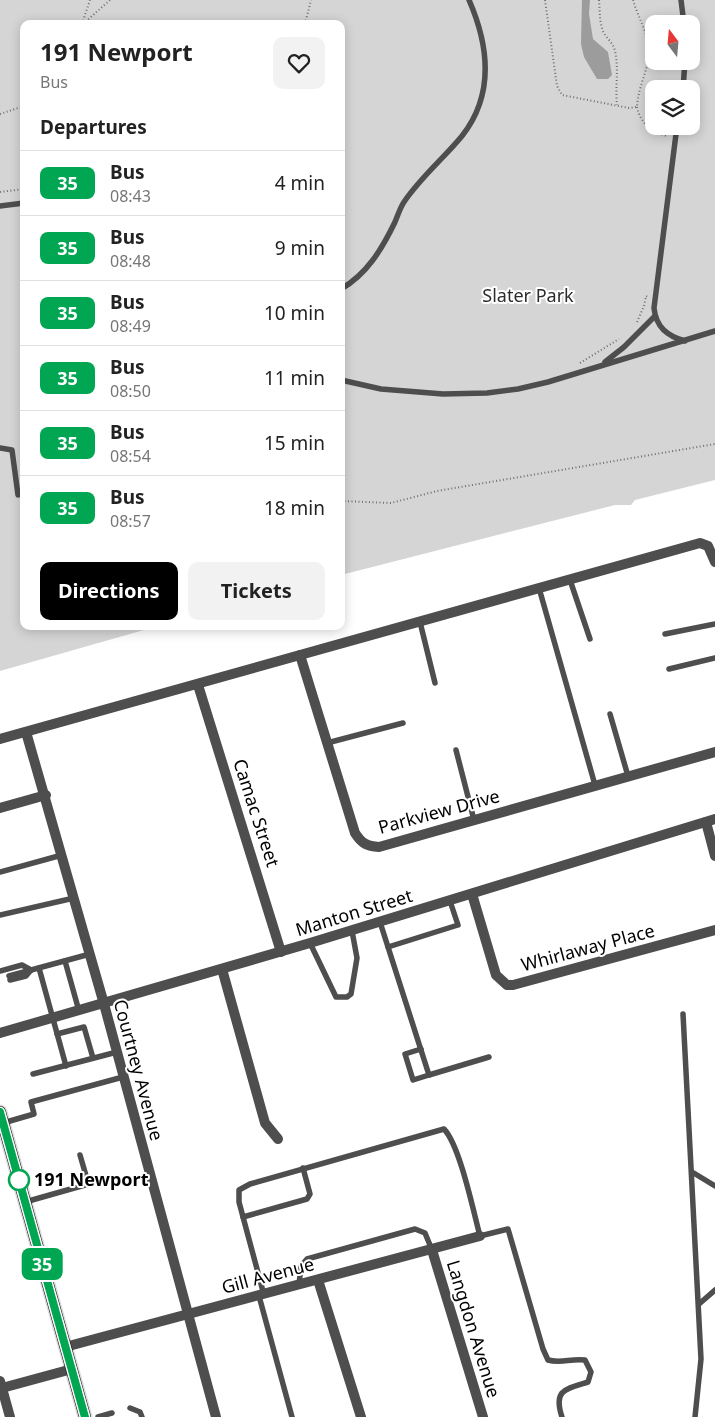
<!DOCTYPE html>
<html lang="en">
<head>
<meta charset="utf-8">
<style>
  :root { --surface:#fff; --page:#f2f2f2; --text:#222; --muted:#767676; --line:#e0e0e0; --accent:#000 }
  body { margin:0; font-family:"Noto Sans",sans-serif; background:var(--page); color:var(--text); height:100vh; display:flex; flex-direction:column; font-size:19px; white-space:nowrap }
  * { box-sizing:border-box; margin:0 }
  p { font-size:16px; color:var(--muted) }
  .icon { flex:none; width:28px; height:28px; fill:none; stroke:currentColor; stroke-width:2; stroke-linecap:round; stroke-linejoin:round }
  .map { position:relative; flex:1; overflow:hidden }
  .sheet { position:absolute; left:20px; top:20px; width:325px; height:610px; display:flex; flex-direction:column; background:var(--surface); border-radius:10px; box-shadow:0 2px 12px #0003 }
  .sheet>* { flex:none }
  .badge { padding:0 10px; border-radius:8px; font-size:18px; line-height:32px }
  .needle { width:32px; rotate:344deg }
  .tools { position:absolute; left:645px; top:15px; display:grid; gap:10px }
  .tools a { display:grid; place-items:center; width:55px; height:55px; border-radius:10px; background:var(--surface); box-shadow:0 2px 12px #0003; font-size:25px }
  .map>.badge { position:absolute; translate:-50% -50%; box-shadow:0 0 0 2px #fff }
  h2 { padding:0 20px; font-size:19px; line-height:45px }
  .round { display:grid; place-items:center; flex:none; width:52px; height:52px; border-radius:10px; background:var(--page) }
  .summary { display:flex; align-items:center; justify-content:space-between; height:85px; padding:0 20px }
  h1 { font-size:24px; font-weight:700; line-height:38px }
  .button { display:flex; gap:10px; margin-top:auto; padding:10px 20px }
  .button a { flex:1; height:58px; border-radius:10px; background:var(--accent); color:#fff; font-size:20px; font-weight:700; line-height:58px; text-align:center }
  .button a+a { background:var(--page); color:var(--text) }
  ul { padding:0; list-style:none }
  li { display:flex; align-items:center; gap:15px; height:65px; padding:0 20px; border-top:1px solid var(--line) }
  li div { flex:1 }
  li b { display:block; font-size:19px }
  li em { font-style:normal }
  li .badge { min-width:55px; font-weight:700; text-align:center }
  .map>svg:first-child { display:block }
</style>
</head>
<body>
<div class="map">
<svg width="715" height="1417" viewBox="0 0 715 1417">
  <rect width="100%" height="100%" fill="#fff"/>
  <path fill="#d5d5d5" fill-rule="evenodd" d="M0,0H715V480L635,500L631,505H615L341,575V24H24V626H158L0,671ZM654,24H691V61H654ZM654,89H691V126H654Z"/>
  <polygon fill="#9c9c9c" points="582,0 590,0 589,14 593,39 608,52 612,75 608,79 597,79 584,57 581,44"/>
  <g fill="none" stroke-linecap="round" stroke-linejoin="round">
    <defs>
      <polyline id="primary" points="0,1112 85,1417"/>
    </defs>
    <use href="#primary" stroke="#dbdbdb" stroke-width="15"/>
    <g stroke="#707070" stroke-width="2" stroke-dasharray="1 2.5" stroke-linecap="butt">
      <path d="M545,0L557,86L562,95L629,108L637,107C638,89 646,74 649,57C651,38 638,18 633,0"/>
      <path d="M599,0C600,10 599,21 603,31C606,38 613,42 615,51C619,69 615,87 617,105"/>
      <polyline points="82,24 90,0"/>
      <polyline points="83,24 110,0"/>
      <polyline points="305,24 311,0"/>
      <path d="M637,107C640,123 652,132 667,136"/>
      <polyline points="0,114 24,106"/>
      <polyline points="0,192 24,189"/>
      <polyline points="637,322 644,306 646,296 648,297"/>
      <polyline points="580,363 619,339"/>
      <polyline points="341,501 391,503 437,491 715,444"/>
    </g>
    <g stroke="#4e4e4e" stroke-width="5.5">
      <polyline points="681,0 684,24"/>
      <polyline points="683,89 685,61"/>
      <path d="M677,126L654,308C656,327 667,336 685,341"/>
      <polyline points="0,206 24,203"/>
      <path d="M341,289C367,274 382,249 395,222C398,215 400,208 404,202C421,177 443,159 462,136C495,94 489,46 469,0"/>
      <polyline points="605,362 624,347 655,316"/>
      <polyline points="341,380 381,389 443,394 487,393 518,389 548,382 715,331"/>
      <polyline points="0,448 12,450 18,495"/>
      <polyline points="570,580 590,639"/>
      <polyline points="539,588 595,785"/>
      <polyline points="420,622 435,683"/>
      <polyline points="665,634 715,624"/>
      <polyline points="669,669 715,658"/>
      <polyline points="610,714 628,776"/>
      <polyline points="327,743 403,723"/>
      <polyline points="456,750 474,820"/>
      <polyline points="0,872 62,855"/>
      <polyline points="0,915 74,898"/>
      <polyline points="380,922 429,1075 489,1057"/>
      <polyline points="310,943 336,997 347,997 351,994 357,958 352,931"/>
      <polyline points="388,947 458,925 450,901"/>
      <polyline points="65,961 79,1011"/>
      <polyline points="39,968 66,1066"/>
      <polyline points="0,971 22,965 31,970"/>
      <polyline points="9,976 90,954"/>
      <polyline points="10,980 26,976 31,970"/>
      <polyline points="683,1014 701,1359 695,1417"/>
      <polyline points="57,1034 84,1027 93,1058"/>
      <polyline points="421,1049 405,1054 413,1080 429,1075"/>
      <polyline points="33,1074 117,1052"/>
      <polyline points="3,1123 34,1114 31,1102 123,1077"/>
      <polyline points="692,1172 715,1186"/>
      <polyline points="25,1202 85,1185 87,1179 80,1155"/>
      <polyline points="243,1217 307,1199 310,1194 303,1168"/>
      <polyline points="299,1285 301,1266 307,1259 415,1229 425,1233 432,1250"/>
      <path d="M264,1295L239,1202V1190L250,1184L444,1129C460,1146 473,1210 480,1236L508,1229L543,1349L548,1360C561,1364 571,1358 585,1360L591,1372L588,1382C565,1389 553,1390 562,1417"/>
      <polyline points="259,1296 292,1417"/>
      <polyline points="699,1304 715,1290"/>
      <polyline points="130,1408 140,1412 142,1417"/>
      <polyline points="98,1417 112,1413"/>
    </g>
    <g stroke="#4e4e4e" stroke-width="10">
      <path d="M300,655L355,833C362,844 367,846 379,847L715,752"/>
      <polyline points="198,685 281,952"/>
      <polyline points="26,732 104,1004 216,1417"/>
      <polyline points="0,739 700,543 708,546 715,562"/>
      <polyline points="0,808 46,795"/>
      <polyline points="706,822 715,856"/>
      <polyline points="472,894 496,975 507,985 513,985 715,930"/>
      <polyline points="222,969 265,1123 278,1139"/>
      <polyline points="0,1033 310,943 715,819"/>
      <polyline points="432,1250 483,1417"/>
      <polyline points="318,1280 361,1417"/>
      <polyline points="65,1347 480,1236"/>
      <polyline points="0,1381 10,1417"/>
      <polyline points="2,1388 72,1369"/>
    </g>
    <use href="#primary" stroke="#000" stroke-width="12"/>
  </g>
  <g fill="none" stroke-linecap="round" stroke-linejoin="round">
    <defs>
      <polyline id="line" points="0,1112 85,1417"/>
    </defs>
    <use href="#line" stroke="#fff" stroke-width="11"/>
    <use href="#line" stroke="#00a651" stroke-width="8"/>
  </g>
  <circle fill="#fff" stroke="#00a651" stroke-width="2.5" cx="19" cy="1180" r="10"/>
  <g text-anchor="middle" stroke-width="4" stroke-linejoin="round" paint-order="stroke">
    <g font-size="18" fill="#2c2c2c" stroke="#fff">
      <text x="528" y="302">Slater Park</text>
    </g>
    <g font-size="18" fill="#000" stroke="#fff">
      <text transform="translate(439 812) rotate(-15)" y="6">Parkview Drive</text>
      <text transform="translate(256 813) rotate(72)" y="6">Camac Street</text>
      <text transform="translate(354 913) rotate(-17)" y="6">Manton Street</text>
      <text transform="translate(588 948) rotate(-15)" y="6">Whirlaway Place</text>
      <text transform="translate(138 1070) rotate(75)" y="6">Courtney Avenue</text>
      <text transform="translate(268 1276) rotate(-15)" y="6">Gill Avenue</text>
      <text transform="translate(473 1329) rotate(73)" y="6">Langdon Avenue</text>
    </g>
    <g font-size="18" font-weight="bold" fill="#000" stroke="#fff" text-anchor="start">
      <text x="34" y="1186">191 Newport</text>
    </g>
  </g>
</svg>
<div class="tools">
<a><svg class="needle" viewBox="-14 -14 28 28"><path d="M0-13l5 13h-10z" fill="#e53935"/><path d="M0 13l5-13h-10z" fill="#767676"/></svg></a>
<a><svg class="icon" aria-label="layers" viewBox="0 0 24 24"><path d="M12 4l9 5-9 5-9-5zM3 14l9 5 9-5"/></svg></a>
</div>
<b class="badge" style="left:42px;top:1264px;background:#00a651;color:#fff">35</b>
<section class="sheet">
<div class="summary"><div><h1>191 Newport</h1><p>Bus</p></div><a class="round"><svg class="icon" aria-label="heart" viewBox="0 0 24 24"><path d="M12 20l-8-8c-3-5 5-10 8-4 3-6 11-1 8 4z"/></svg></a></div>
<h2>Departures</h2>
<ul>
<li><span class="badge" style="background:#00a651;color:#fff">35</span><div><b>Bus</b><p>08:43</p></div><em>4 min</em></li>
<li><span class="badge" style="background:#00a651;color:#fff">35</span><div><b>Bus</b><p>08:48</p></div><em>9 min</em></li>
<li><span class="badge" style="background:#00a651;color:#fff">35</span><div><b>Bus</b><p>08:49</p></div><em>10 min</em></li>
<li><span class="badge" style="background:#00a651;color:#fff">35</span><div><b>Bus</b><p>08:50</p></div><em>11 min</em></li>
<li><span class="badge" style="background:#00a651;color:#fff">35</span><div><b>Bus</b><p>08:54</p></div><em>15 min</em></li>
<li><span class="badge" style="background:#00a651;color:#fff">35</span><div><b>Bus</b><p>08:57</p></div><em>18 min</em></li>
</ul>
<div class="button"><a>Directions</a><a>Tickets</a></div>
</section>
</div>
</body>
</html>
